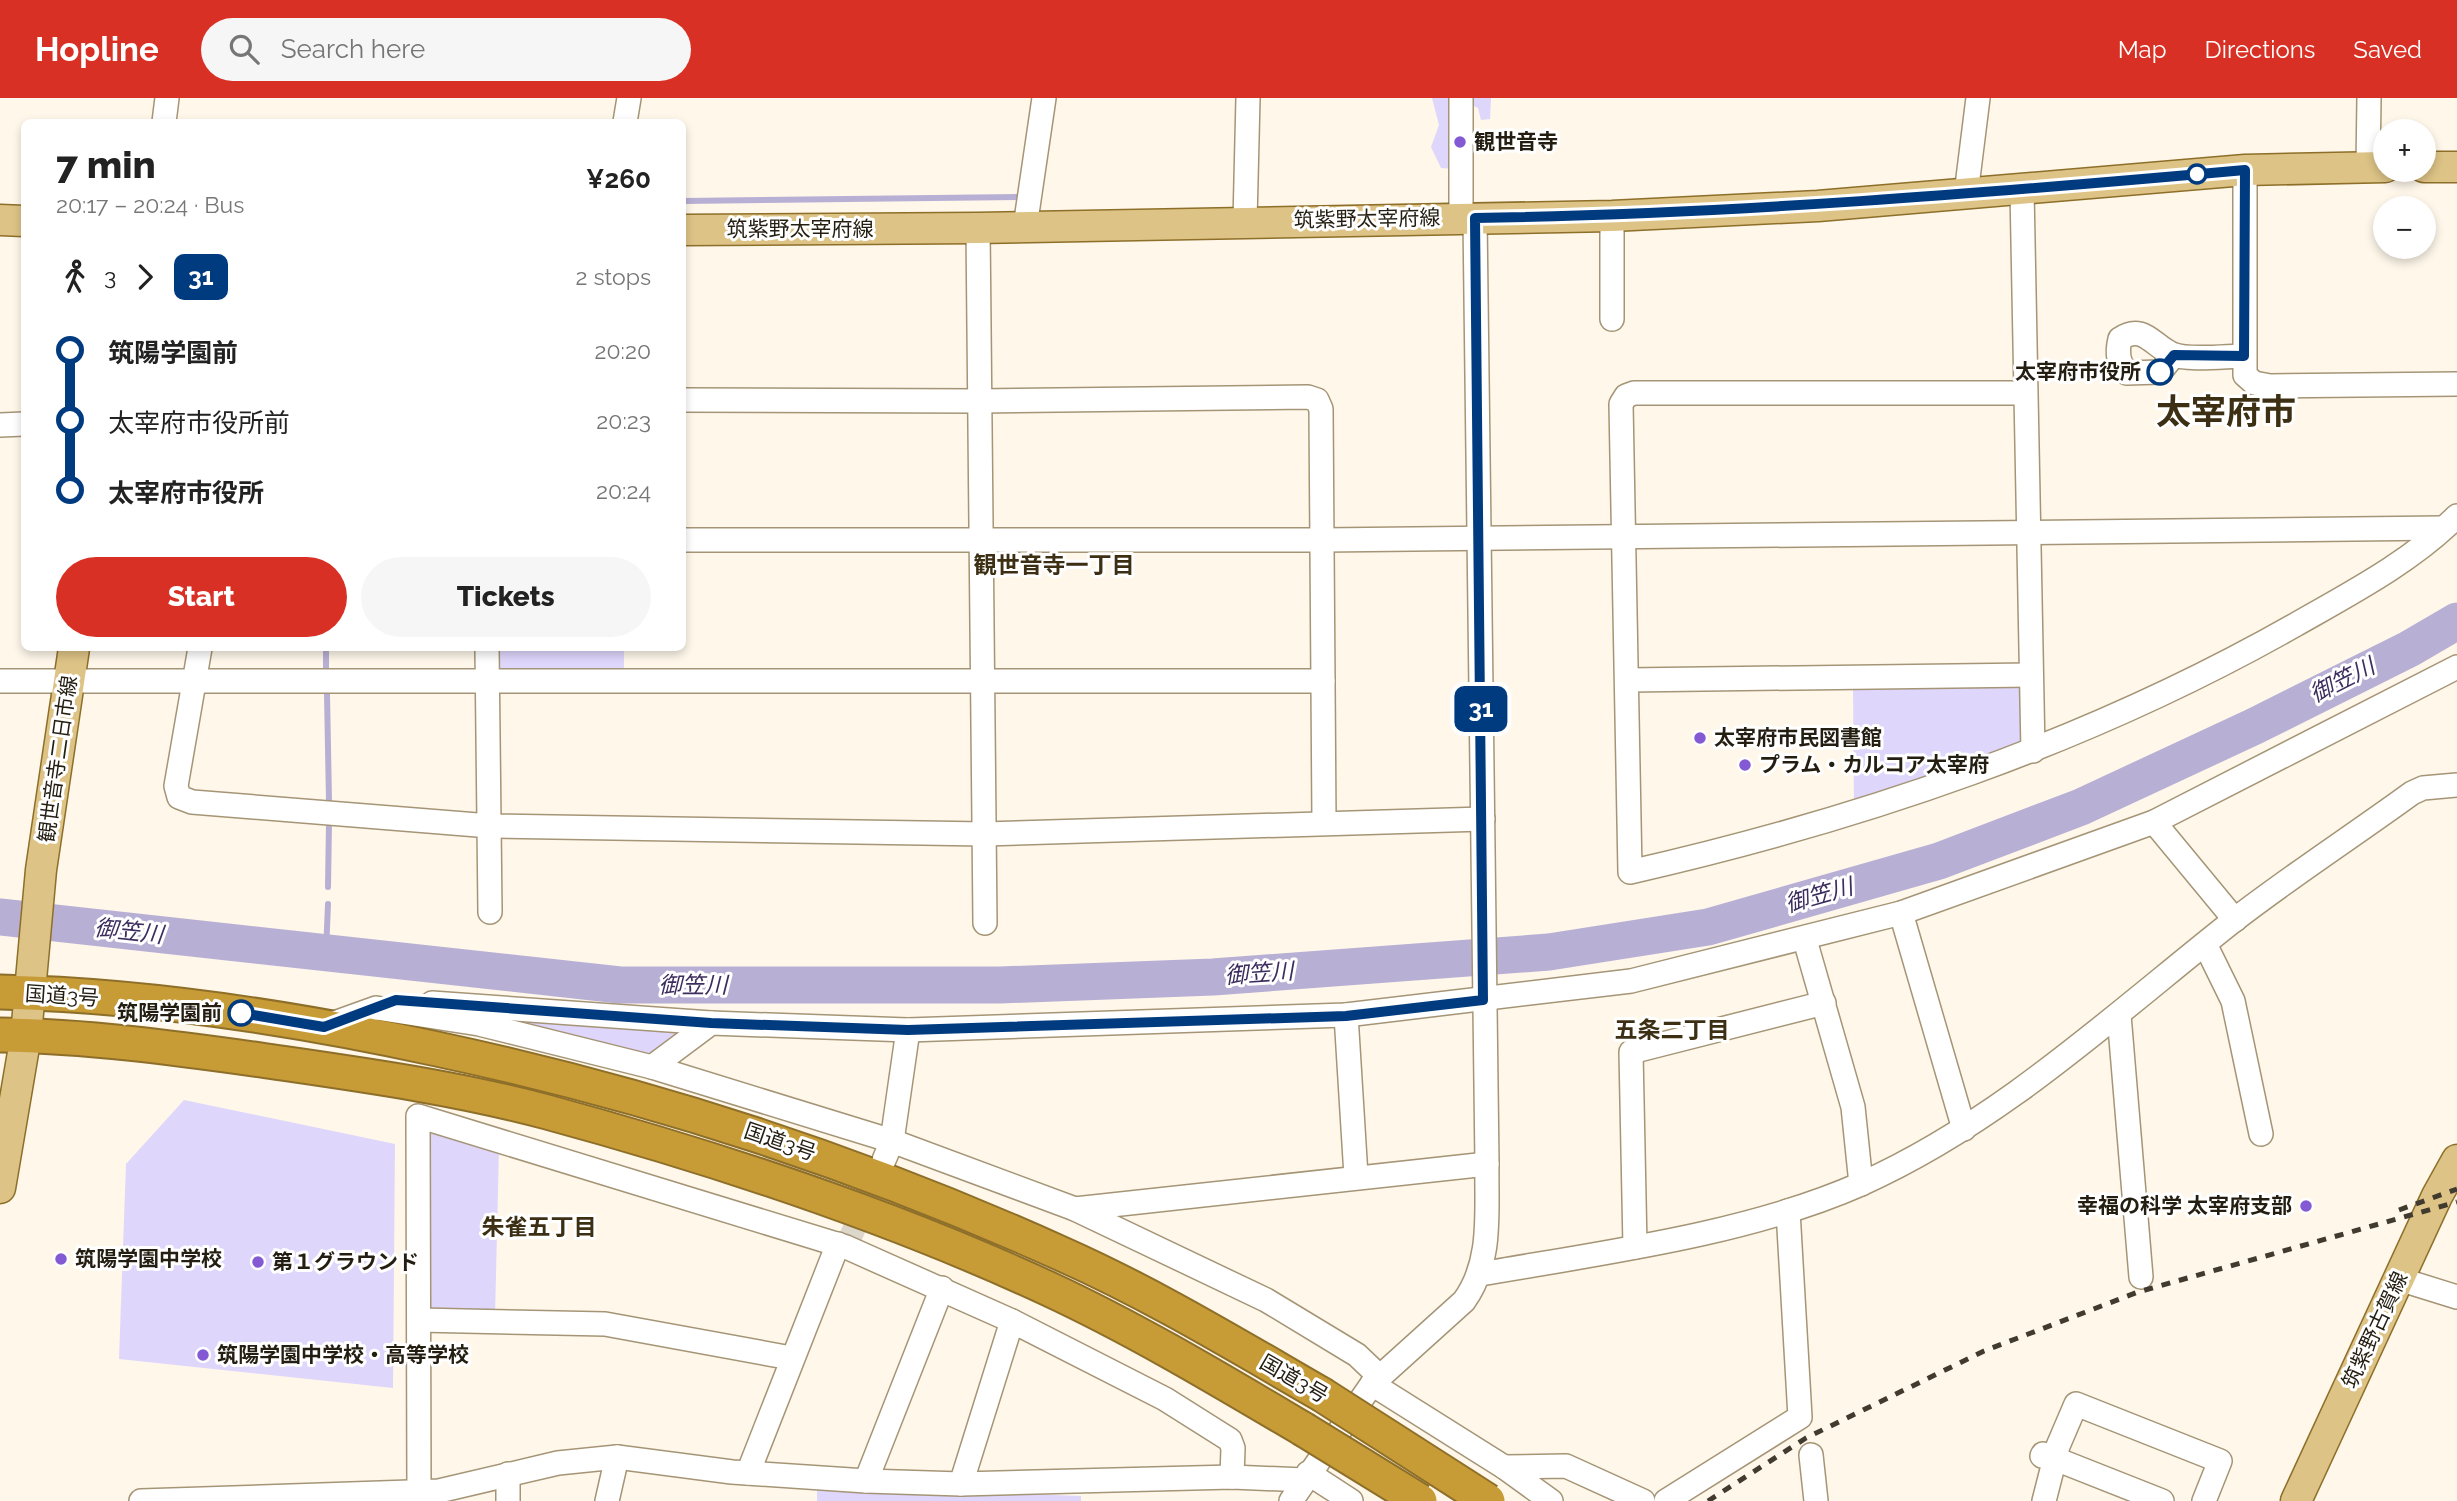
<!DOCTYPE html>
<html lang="en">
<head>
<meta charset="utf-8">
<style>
  :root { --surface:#fff; --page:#f6f6f6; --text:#222; --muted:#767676; --accent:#d93025 }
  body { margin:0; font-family:Raleway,"Noto Sans JP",sans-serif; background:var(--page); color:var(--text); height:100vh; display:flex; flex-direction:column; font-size:26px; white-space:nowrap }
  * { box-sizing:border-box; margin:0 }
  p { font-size:23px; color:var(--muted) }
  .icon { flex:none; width:38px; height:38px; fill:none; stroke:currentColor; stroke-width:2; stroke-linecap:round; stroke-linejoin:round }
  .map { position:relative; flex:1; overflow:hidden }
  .sheet { position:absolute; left:21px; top:21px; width:665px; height:532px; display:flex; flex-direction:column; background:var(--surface); border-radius:10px; box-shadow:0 4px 10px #0003 }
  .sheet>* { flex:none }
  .badge { padding:0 14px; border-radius:10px; font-size:24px; line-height:46px }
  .fabs { position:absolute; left:2373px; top:21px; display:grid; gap:14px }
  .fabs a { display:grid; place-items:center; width:63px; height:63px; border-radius:50%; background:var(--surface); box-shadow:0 4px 10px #0003; font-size:35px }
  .map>.badge { position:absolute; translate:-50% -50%; box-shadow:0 0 0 4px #fff }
  .legs { display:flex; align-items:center; gap:10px; height:77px; padding:0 35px; font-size:23px }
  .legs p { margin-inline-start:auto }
  .headline { display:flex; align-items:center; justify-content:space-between; height:119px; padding:0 35px }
  h1 { font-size:38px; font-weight:800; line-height:52px }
  .cta { display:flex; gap:14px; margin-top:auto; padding:14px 35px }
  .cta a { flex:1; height:80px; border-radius:42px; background:var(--accent); color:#fff; font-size:28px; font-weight:800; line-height:80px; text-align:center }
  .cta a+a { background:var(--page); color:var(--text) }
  ul { padding:0 35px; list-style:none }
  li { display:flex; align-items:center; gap:24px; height:70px; font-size:26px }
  li i { display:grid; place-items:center; width:10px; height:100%; margin:0 9px; background:currentColor }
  li i::after { content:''; width:18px; height:18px; margin:-9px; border:5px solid; border-radius:50%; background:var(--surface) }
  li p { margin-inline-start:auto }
  li:first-child i { background:linear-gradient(#0000 50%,currentColor 0) }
  li:last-child i { background:linear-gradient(currentColor 50%,#0000 0) }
  header { display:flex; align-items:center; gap:42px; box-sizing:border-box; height:98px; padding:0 35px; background:var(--accent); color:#fff }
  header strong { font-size:33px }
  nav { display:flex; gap:38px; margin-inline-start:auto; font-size:24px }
  .search { width:490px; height:63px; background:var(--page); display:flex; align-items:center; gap:18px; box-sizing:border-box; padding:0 24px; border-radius:38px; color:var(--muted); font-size:26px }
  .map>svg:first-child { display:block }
</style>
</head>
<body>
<header>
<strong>Hopline</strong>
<div class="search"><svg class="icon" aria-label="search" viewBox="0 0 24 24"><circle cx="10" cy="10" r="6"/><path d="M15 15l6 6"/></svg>Search here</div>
<nav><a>Map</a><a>Directions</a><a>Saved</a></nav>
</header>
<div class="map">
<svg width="2457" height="1403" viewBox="0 0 2457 1403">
  <rect width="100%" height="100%" fill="#fef7ea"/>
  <g fill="#dfd6fc">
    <polygon points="1432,0 1491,0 1490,21 1481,22 1478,10 1469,6 1469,21 1476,36 1469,66 1455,71 1441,70 1431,49 1439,27"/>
    <polygon points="494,550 624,550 624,572 504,572 494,566"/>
    <polygon points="2016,582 2026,592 2027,651 1854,707 1853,587"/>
    <polygon points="514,917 690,929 647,958 513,928"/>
    <polygon points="184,1002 395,1046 393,1290 119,1261 126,1066"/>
    <polygon points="429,1033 499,1050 495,1219 426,1216"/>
    <polygon points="817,1389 1081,1398 1081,1403 817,1403"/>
  </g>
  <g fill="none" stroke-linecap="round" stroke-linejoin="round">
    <g stroke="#b8afd5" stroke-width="6">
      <polyline points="682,103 1018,99"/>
      <polyline points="326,550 326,577"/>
      <polyline points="327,596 329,703"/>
      <polyline points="328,789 329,724"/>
      <polyline points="326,854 328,806"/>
    </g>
    <polyline stroke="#b8afd5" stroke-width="37" points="0,819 620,887 1000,887 1213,879 1549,854 1708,829 1939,763 2081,709 2255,628 2409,551 2457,523"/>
    <polyline stroke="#ddd6ca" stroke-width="23" stroke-dasharray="23 11" stroke-linecap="butt" points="851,1138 881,1068"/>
    <defs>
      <g id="minor">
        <polyline points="1461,0 1461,120"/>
        <polyline points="164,24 167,0"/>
        <polyline points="625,24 629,0"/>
        <polyline points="2368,69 2369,0"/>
        <polyline points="2245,72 2245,277 2254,285 2270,288 2457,286"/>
        <polyline points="2022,92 2033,653"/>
        <polyline points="1966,96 1978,0"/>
        <polyline points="1612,118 1612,221"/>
        <polyline points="1245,123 1248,0"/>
        <polyline points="1025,129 1044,0"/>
        <polyline points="978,130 985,825"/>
        <path d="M2174,257L2160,274L2127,275C2117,265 2117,253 2120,241C2143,225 2153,248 2172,256C2187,263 2227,258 2244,258"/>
        <path d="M2025,295H1634L1626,298L1621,306L1630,774C1862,721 2087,645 2295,527C2351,495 2411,464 2457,418"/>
        <polyline points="682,302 980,303 1308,299 1317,302 1321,311 1324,724"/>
        <polyline points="0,327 24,326"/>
        <polyline points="682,442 1323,442 2443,430"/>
        <polyline points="200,550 176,688 179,699 192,704 490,728 985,736 1483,721"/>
        <polyline points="487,550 490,814"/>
        <polyline points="1628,582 2031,577"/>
        <polyline points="0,583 1323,583"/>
        <polyline points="2154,724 2235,822"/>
        <polyline points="1901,815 1964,1031"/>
        <polyline points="1805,842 1853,1009 1861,1086"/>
        <polyline points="2205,846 2233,903 2261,1036"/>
        <polyline points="432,905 711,925"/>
        <polyline points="1346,917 1356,1078"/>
        <polyline points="2119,917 2141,1179"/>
        <polyline points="326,928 376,910 479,926 652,969 892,1043 1075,1111 1266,1202 1357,1257 1379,1278"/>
        <polyline points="652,969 711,925 908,932 1346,917 1631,883 1901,815 2154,724 2457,569"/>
        <polyline points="884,1062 892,1043 908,932"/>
        <polyline points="1075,1111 1487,1066"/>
        <polyline points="1635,1149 1631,954 1824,905"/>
        <path d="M1480,1176C1602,1155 1748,1136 1861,1086C2000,1024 2115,916 2233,823C2291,778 2353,738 2412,695L2423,690L2457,687"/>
        <polyline points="2399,1181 2457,1199"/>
        <polyline points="419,1222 605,1226 791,1260"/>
        <polyline points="1372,1286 1504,1369 1551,1403"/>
        <polyline points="1811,1357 1816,1403"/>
        <polyline points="2042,1358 2043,1356 2162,1403"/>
        <polyline points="1504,1369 1566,1368 1643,1403"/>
        <polyline points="748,1375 838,1146"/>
        <polyline points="1308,1375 1351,1403"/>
        <polyline points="866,1383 942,1190"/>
        <polyline points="961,1386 1012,1223"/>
        <polyline points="419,1393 418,1018 846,1149 1012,1223 1165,1301 1230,1342 1233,1350 1232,1379"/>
        <polyline points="141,1403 439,1393 558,1365 617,1359 732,1374 866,1383 961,1386 1232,1379 1304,1382"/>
        <polyline points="508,1403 508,1376"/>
        <polyline points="607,1403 617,1359"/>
        <path d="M1291,1403L1372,1286L1464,1203C1493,1163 1486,1113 1487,1066L1475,120"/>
        <polyline points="1666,1403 1800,1319 1788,1113"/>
        <polyline points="2044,1403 2058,1348 2076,1306 2220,1363 2204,1403"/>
      </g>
      <g id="major">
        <polyline points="2424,69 2457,69"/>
        <polyline points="0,122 24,123"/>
        <polyline points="682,132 978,130 1612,118 1818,108 2245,72 2385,69"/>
        <polyline points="0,1090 26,937 41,772 74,550"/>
        <polyline points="2296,1403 2437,1098 2457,1062"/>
      </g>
      <g id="highway">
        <path d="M0,894C147,897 294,920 437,951C656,998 858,1064 1062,1156C1152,1196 1236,1247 1321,1296"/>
        <path d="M0,937C87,938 175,950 261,962C357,976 454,989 547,1014C716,1060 890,1117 1049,1191C1137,1232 1220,1282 1303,1331"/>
      </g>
    </defs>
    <use href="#minor" stroke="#a59576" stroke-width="26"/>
    <use href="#major" stroke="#8e6f29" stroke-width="33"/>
    <use href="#highway" stroke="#8e6f29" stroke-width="37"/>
    <use href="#minor" stroke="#fff" stroke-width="23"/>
    <use href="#major" stroke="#ddc386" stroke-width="30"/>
    <use href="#highway" stroke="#c79b36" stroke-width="33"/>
    <g stroke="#413b2f" stroke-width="5" stroke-dasharray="9 9" stroke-linecap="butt">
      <polyline points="2399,1112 2457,1091"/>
      <polyline points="1708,1403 1806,1340 1984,1253 2138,1194 2457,1104"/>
    </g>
    <defs>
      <g id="highway-bridge">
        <polyline points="1321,1296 1488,1403"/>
        <polyline points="1303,1331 1420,1403"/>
      </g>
    </defs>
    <use href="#highway-bridge" stroke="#8e6f29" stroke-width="37" stroke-linecap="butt"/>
    <use href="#highway-bridge" stroke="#c79b36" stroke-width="33"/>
  </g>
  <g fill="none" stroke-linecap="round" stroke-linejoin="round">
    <defs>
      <path id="line-1" d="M241,915L324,929L396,902L711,925L908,932L1346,918L1483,902L1475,120C1732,116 1988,95 2245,72L2244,258L2174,257L2160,274"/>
    </defs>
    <use href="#line-1" stroke="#fff" stroke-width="16"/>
    <use href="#line-1" stroke="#003b80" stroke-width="10"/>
  </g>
  <g fill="#835ad4" stroke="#fff" stroke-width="2.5">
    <circle cx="1460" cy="44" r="7"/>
    <circle cx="1700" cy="640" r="7"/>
    <circle cx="1745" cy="667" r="7"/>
    <circle cx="2306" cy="1108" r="7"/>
    <circle cx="61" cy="1161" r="7"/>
    <circle cx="258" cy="1164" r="7"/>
    <circle cx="203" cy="1257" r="7"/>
  </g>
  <g fill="#fff" stroke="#003b80" stroke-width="3.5">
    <circle cx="2197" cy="76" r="9"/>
    <circle cx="2160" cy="274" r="12"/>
    <circle cx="241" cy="915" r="12"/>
  </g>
  <g text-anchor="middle" stroke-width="6" stroke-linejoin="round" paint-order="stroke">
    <g font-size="21" font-weight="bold" fill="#241e12" stroke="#fff" text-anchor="start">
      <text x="1474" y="51">観世音寺</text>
      <text x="1714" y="647">太宰府市民図書館</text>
      <text x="1759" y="674">プラム・カルコア太宰府</text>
      <text x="2292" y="1115" text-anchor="end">幸福の科学 太宰府支部</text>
      <text x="75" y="1168">筑陽学園中学校</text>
      <text x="272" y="1171">第１グラウンド</text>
      <text x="217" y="1264">筑陽学園中学校・高等学校</text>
    </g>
    <g font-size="21" fill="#241e12" stroke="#fff">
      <text transform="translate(1367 121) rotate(-1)" y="7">筑紫野太宰府線</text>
      <text x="800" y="138">筑紫野太宰府線</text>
      <text transform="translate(58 661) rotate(-82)" y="7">観世音寺二日市線</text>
      <text transform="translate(62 898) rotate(4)" y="7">国道3号</text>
      <text transform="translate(780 1044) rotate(19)" y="7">国道3号</text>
      <text transform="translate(2375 1232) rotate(-65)" y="7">筑紫野古賀線</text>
      <text transform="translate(1294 1281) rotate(30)" y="7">国道3号</text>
    </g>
    <g font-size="21" font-weight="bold" fill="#241e12" stroke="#fff" text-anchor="end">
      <text x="2141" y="281">太宰府市役所</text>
      <text x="222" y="922">筑陽学園前</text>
    </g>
    <g font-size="23" font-weight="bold" fill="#3c2f13" stroke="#fff">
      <text x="1054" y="475">観世音寺一丁目</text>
      <text x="1672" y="940">五条二丁目</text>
      <text x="539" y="1137">朱雀五丁目</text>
    </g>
    <g font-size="23" font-style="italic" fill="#3c2d5e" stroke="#fff">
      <text transform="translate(2342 582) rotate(-27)" y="8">御笠川</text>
      <text transform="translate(1819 797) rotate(-16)" y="8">御笠川</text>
      <text transform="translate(129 833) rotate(6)" y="8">御笠川</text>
      <text transform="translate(1259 875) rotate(-4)" y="8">御笠川</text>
      <text x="693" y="895">御笠川</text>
    </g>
    <g font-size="35" font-weight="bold" fill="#3c2f13" stroke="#fff">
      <text x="2226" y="326">太宰府市</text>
    </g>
  </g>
</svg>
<div class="fabs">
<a>+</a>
<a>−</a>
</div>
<b class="badge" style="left:1481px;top:611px;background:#003b80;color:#fff">31</b>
<section class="sheet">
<div class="headline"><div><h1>7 min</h1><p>20:17 – 20:24 · Bus</p></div><b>¥260</b></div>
<div class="legs"><svg class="icon" aria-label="walk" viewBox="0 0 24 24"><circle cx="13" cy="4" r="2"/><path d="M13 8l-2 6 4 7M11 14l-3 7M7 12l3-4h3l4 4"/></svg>3<svg class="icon" aria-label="forward" viewBox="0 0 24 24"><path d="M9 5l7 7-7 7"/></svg><b class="badge" style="background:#003b80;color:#fff">31</b><p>2 stops</p></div>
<ul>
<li><i style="color:#003b80"></i><b>筑陽学園前</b><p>20:20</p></li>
<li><i style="color:#003b80"></i><span>太宰府市役所前</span><p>20:23</p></li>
<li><i style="color:#003b80"></i><b>太宰府市役所</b><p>20:24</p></li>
</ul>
<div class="cta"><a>Start</a><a>Tickets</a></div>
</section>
</div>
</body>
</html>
